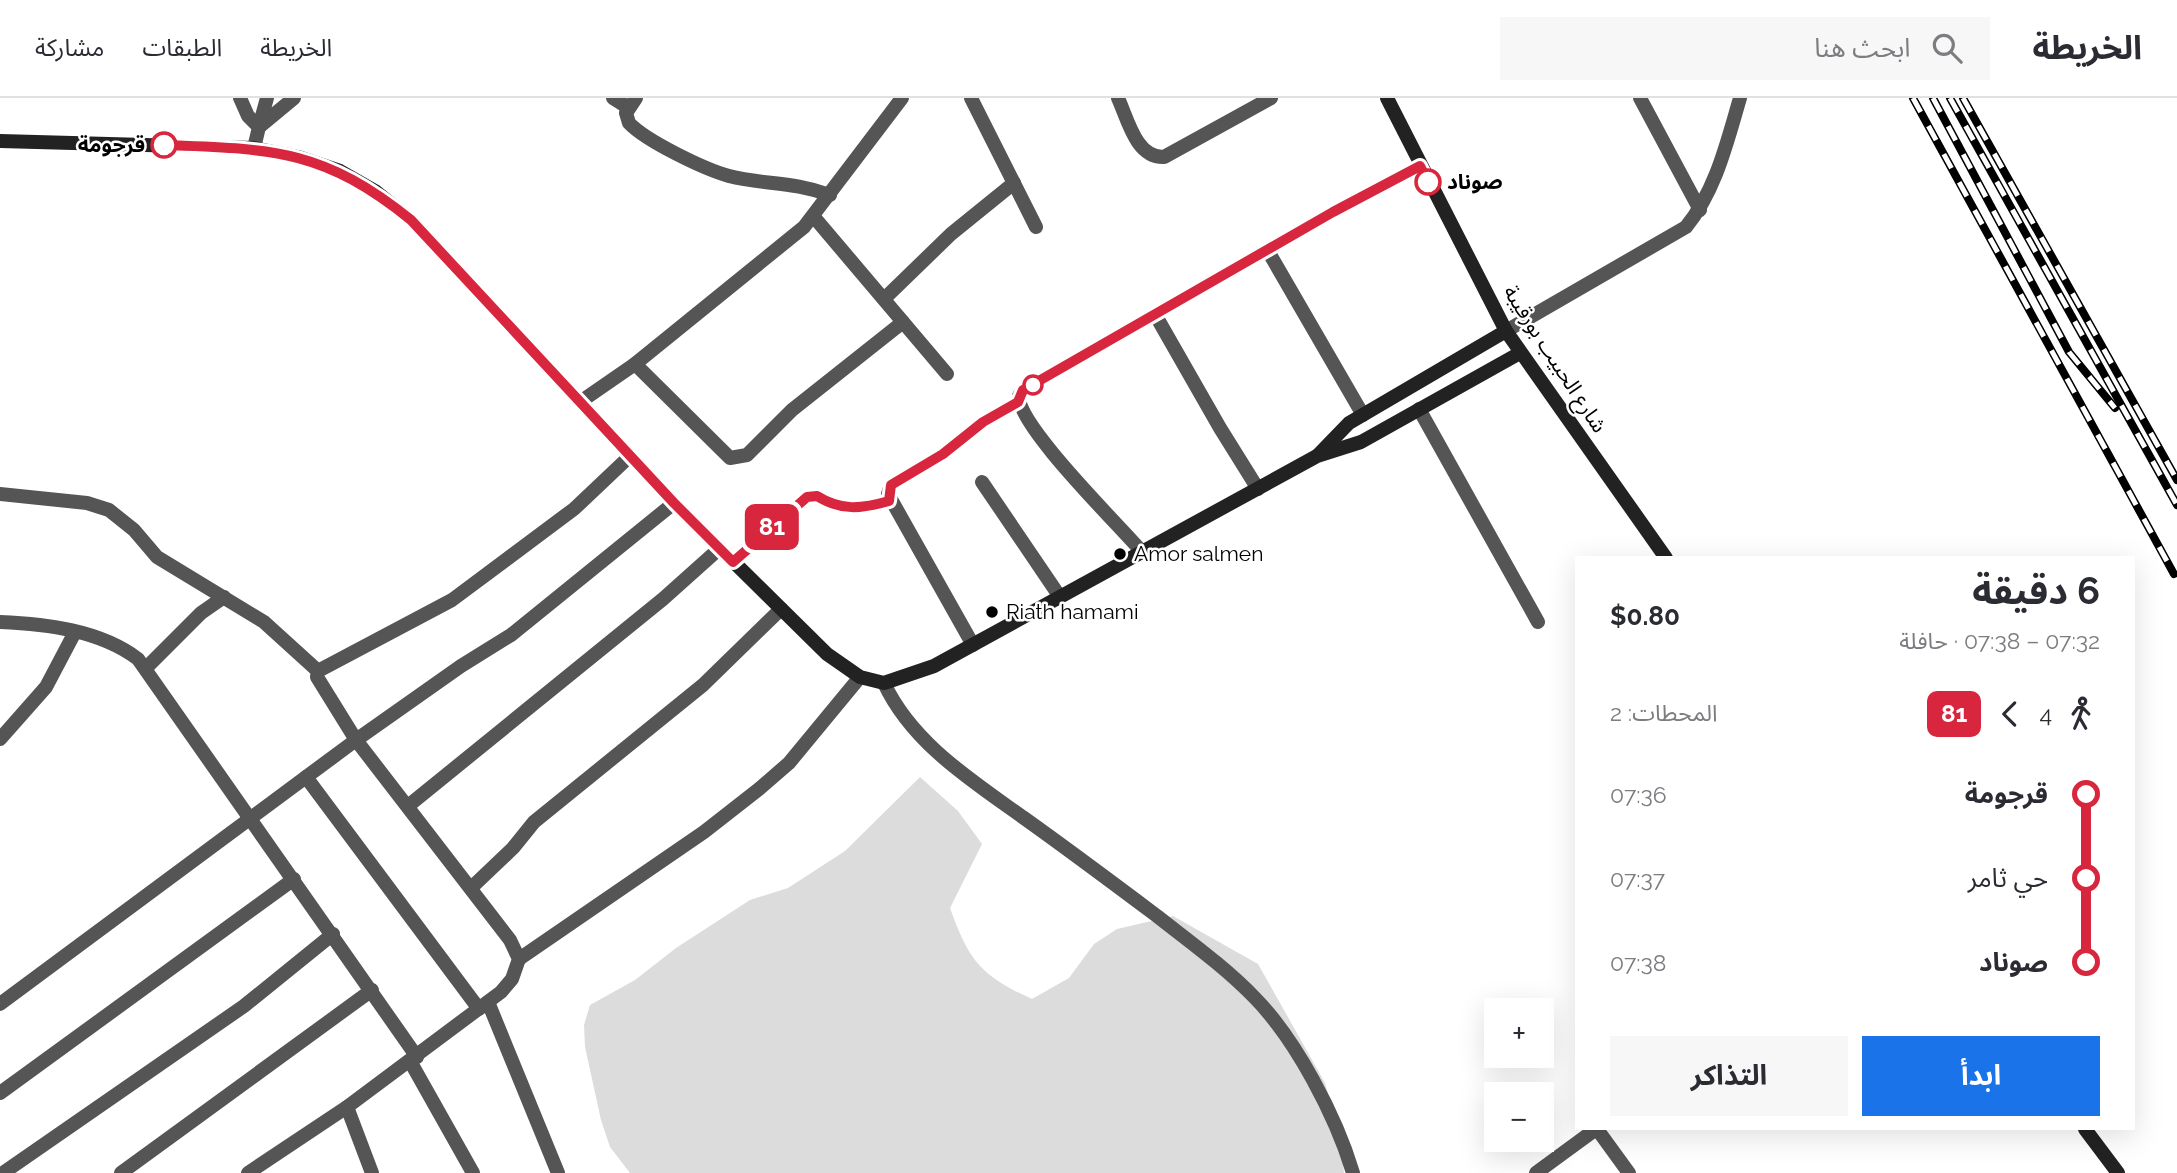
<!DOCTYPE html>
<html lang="ar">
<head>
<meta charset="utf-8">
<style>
  :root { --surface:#fff; --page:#f7f7f7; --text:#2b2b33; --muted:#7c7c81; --line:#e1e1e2; --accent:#1a73e8 }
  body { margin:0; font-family:Raleway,"Noto Sans Arabic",sans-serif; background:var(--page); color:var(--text); direction:rtl; height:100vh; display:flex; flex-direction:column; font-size:26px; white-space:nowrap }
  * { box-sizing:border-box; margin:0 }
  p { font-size:23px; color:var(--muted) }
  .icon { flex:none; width:38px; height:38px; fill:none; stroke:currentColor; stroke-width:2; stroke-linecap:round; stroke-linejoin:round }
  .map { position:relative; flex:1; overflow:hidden; direction:ltr }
  .side { position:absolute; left:1575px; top:458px; width:560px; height:574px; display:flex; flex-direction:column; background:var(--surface); border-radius:0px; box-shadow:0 7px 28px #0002; direction:rtl }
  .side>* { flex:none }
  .badge { padding:0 14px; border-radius:10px; font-size:24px; line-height:46px }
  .fabs { position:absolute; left:1484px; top:900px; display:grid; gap:14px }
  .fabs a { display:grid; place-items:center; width:70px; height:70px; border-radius:0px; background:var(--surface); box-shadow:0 7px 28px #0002; font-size:35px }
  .map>.badge { position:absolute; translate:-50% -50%; box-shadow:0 0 0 4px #fff }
  .legs { display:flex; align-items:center; gap:10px; height:77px; padding:0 35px; font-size:23px }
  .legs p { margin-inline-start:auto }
  .summary { display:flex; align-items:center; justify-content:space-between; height:119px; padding:0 35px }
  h1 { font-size:38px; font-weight:700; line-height:52px }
  .primary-button { display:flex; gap:14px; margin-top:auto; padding:14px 35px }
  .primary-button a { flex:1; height:80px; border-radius:0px; background:var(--accent); color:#fff; font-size:28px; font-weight:700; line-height:80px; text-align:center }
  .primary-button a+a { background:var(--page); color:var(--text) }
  ul { padding:0 35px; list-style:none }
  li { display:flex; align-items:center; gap:24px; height:84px; font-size:26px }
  li i { display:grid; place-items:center; width:10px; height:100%; margin:0 9px; background:currentColor }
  li i::after { content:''; width:18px; height:18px; margin:-9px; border:5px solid; border-radius:50%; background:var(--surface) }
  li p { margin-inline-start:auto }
  li:first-child i { background:linear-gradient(#0000 50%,currentColor 0) }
  li:last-child i { background:linear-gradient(currentColor 50%,#0000 0) }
  header { display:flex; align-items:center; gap:42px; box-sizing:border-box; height:98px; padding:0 35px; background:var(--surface); border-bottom:2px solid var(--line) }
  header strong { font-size:33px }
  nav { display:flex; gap:38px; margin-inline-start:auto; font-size:24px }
  .search { width:490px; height:63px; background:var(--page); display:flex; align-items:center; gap:18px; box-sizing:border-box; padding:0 24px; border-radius:0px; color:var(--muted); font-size:26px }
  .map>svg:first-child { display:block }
</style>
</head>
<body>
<header>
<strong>الخريطة</strong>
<div class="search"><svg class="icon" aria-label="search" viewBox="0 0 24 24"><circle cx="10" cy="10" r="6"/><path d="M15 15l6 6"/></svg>ابحث هنا</div>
<nav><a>الخريطة</a><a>الطبقات</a><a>مشاركة</a></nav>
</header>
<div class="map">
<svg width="2177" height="1075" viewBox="0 0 2177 1075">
  <rect width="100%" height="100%" fill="#fff"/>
  <path fill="#dcdcdc" d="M920,679L958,713L982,746L950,810C969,863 981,878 1032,901L1069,880L1094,846L1117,831L1173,818L1258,866L1325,985L1341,1041L1344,1075H630L610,1049L601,1022L585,949L584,927L590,907L635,882L676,850L750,802L788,790L845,753Z"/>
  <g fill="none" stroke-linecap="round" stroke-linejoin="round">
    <g stroke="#555" stroke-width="14">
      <polyline points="240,0 248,18 259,29 254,50"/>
      <polyline points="267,0 259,29 294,0"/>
      <polyline points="613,0 629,10"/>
      <path d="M636,0L626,15L629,25C646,43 704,71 729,78C764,87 792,83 830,97"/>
      <polyline points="971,0 1036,129"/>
      <path d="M1118,0C1128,22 1136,60 1164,59L1271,0"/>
      <polyline points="1640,0 1700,112"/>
      <polyline points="814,119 947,276"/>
      <polyline points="1268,153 1363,317"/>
      <polyline points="884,201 951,136 1014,85"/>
      <polyline points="1156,218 1220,330 1258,391"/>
      <path d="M1506,233L1686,129C1716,92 1727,44 1740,0"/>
      <polyline points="635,266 730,360 747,357 792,312 903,224"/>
      <polyline points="580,304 635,266 804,129 902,0"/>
      <polyline points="1419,311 1538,524"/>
      <polyline points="982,384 1060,499"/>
      <polyline points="0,396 87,405 109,412 134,432 157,459 264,524 318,573"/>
      <path d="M1142,454C1118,426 1017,327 1019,298L1023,292L1333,114L1420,68"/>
      <path d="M733,464L807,399L816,398C841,413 861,411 889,403"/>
      <path d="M0,524C46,526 100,532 138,561L417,959"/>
      <polyline points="973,547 888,396 891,387 943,356 983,324 1018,304"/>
      <polyline points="146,570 201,515 224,499"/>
      <path d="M884,585C912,645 971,682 1024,720C1069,752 1113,785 1157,818C1190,844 1225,869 1255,900C1296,942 1336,1018 1353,1075"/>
      <polyline points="0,641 46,589 75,534"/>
      <polyline points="306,679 479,911"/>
      <polyline points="408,708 663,501 720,450"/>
      <polyline points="471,790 513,750 534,724 703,587 781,511"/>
      <polyline points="519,861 704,734 759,691 789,665 860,579"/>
      <polyline points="488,904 558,1075"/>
      <polyline points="0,906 356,642 461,568 511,537 674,405"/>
      <polyline points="410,963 473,1075"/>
      <polyline points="0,995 294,781"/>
      <polyline points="347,1009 372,1075"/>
      <polyline points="1597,1031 1629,1075"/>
      <polyline points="3,1075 244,908 333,836"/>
      <polyline points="121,1075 372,892"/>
      <polyline points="248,1075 347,1009 501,894 512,881 519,861 510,842 356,642 317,579 318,573 452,502 574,411 630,358"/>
      <polyline points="1536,1075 1596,1031"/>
    </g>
    <g stroke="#222" stroke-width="14">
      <polyline points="1387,0 1506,233 1666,460"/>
      <polyline points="0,43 254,50 298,59 340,73 375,93 411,122 674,405 827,556 860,579 884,585 934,568 1317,358 1361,344 1520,255"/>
      <polyline points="1318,357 1349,325 1506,233"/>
      <polyline points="2085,1031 2118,1075"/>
    </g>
    <defs>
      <g id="rail">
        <polyline points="1913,0 2174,476"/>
        <polyline points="1933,0 2069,254 2115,310"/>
        <polyline points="1950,0 2177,407"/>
        <polyline points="1963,0 2177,382"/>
      </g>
    </defs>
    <use href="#rail" stroke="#000" stroke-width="8"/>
    <use href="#rail" stroke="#fff" stroke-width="5" stroke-dasharray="16" stroke-linecap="butt"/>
  </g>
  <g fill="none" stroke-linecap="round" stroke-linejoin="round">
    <defs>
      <path id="line-1" d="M164,47C273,51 323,51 411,122L674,405L733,464L807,399L817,398C841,413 861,411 889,403L891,387L943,356L983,324L1018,304L1023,292L1333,114L1420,68L1428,84"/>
    </defs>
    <use href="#line-1" stroke="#fff" stroke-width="16"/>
    <use href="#line-1" stroke="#d7263d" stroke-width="10"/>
  </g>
  <g fill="#fff" stroke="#d7263d" stroke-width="3.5">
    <circle cx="164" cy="47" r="12"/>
    <circle cx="1428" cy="84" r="12"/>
    <circle cx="1033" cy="287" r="9"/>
  </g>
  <g fill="#000" stroke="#fff" stroke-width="2.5">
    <circle cx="1120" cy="456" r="7"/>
    <circle cx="992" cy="514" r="7"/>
  </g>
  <g text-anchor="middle" stroke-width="5" stroke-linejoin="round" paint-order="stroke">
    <g font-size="21" font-weight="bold" fill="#000" stroke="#fff" text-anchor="end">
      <text x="145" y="54">قرجومة</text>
      <text x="1447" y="91" text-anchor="start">صوناد</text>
    </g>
    <g font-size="21" fill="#000" stroke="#fff">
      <text transform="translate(1555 261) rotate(57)" y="7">شارع الحبيب بورقيبة</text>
    </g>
    <g font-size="21" fill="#000" stroke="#fff" text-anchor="start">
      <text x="1134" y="463">Amor salmen</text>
      <text x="1006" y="521">Riath hamami</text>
    </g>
  </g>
</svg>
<div class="fabs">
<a>+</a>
<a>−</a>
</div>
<b class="badge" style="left:772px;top:429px;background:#d7263d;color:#fff">81</b>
<section class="side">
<div class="summary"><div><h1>6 دقيقة</h1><p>07:32 – 07:38 · حافلة</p></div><b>$0.80</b></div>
<div class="legs"><svg class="icon" aria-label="walk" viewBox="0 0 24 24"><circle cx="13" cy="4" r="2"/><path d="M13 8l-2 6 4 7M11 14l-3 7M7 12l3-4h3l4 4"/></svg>4<svg class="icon" aria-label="back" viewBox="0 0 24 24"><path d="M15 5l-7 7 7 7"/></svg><b class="badge" style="background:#d7263d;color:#fff">81</b><p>المحطات: 2</p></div>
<ul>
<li><i style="color:#d7263d"></i><b>قرجومة</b><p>07:36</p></li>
<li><i style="color:#d7263d"></i><span>حي ثامر</span><p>07:37</p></li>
<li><i style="color:#d7263d"></i><b>صوناد</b><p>07:38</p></li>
</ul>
<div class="primary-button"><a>ابدأ</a><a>التذاكر</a></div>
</section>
</div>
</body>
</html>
